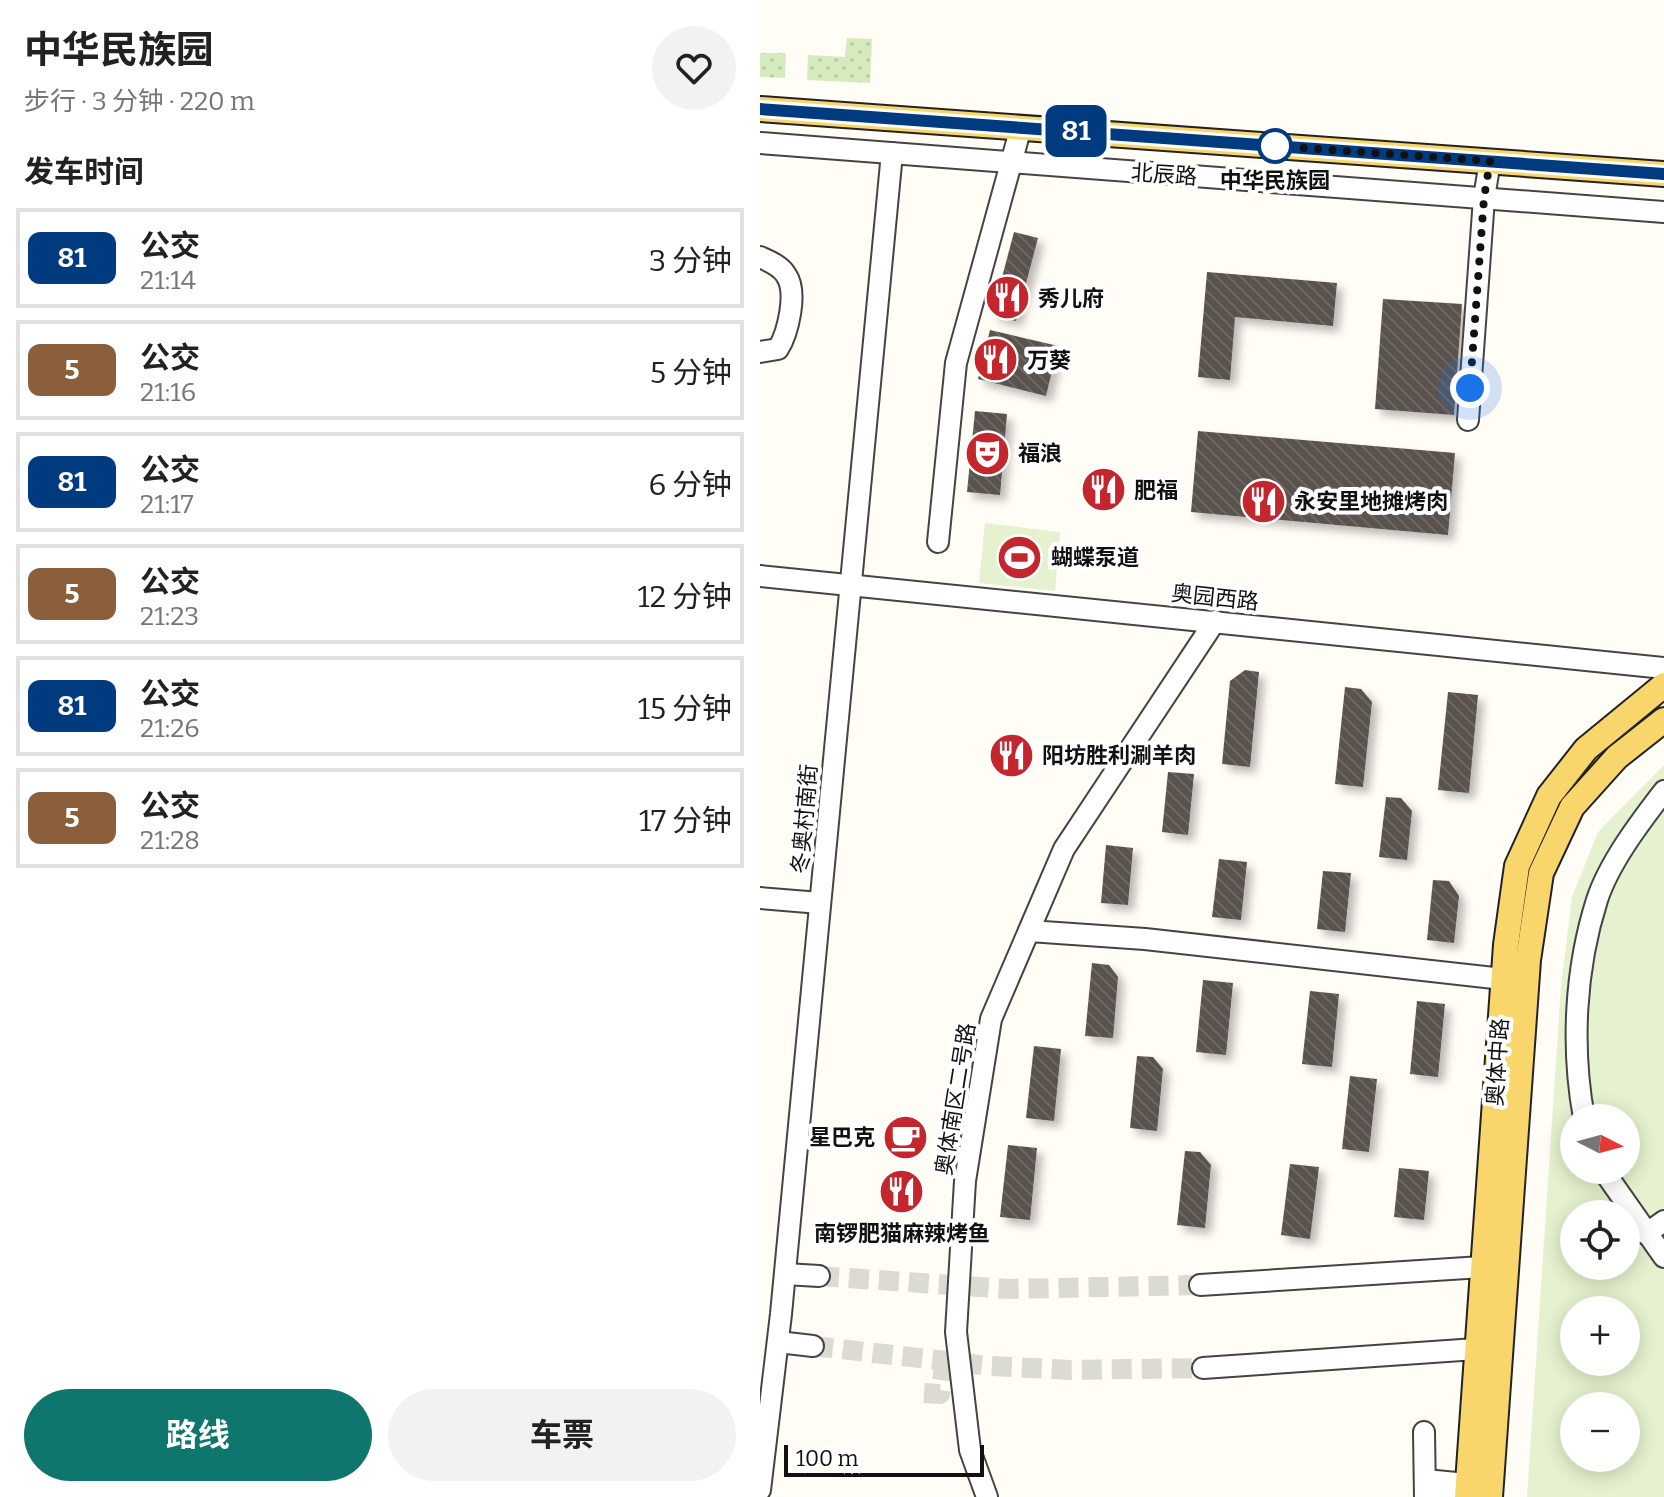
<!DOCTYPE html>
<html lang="zh">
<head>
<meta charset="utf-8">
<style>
  :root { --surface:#fff; --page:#f2f2f2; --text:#222; --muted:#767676; --line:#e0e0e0; --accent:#0f766e }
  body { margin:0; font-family:Bitter,"Noto Sans SC",serif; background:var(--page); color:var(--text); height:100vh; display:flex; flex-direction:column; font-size:30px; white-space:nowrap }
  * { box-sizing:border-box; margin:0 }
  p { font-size:26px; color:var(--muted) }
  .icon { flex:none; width:44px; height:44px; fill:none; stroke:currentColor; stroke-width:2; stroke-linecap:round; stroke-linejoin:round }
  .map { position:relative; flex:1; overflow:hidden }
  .side { display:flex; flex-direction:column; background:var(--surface); width:760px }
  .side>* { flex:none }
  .badge { padding:0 16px; border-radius:12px; font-size:28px; line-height:52px }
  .needle { width:52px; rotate:96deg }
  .buttons { position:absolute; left:800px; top:1104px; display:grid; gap:16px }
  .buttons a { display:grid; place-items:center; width:80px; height:80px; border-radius:50%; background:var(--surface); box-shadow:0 4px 20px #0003; font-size:40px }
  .scale { position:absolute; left:24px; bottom:20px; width:200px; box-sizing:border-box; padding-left:8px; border:4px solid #111; border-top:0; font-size:22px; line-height:28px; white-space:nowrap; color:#111; -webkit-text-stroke:6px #fff; paint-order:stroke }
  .you { position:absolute; width:40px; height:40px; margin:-20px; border:6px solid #fff; border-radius:50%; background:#1a73e8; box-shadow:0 0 0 12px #1a73e833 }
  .map>.badge { position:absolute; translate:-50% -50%; box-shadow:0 0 0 4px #fff }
  h2 { padding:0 24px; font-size:30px; line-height:72px }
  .round { display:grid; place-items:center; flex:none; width:84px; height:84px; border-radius:42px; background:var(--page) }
  .headline { display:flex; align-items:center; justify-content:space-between; height:136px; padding:0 24px }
  h1 { font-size:38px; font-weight:700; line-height:60px }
  .button { display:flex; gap:16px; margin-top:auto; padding:16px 24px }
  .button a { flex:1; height:92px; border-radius:48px; background:var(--accent); color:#fff; font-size:32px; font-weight:700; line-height:92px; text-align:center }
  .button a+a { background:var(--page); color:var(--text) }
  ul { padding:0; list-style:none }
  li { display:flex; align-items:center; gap:24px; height:100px; margin:0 16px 12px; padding:0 8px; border:4px solid var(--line); border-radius:0px }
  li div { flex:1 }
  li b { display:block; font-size:30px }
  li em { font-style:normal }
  li .badge { min-width:88px; font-weight:700; text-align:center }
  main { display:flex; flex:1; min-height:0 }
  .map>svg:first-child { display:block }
</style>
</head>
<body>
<main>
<section class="side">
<div class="headline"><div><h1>中华民族园</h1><p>步行 · 3 分钟 · 220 m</p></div><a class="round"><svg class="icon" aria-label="heart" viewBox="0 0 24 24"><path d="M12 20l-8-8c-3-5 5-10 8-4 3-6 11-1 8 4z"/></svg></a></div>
<h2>发车时间</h2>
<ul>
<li><span class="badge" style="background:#003b80;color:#fff">81</span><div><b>公交</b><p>21:14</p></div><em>3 分钟</em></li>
<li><span class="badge" style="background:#8b5e3c;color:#fff">5</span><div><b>公交</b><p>21:16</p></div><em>5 分钟</em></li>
<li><span class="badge" style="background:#003b80;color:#fff">81</span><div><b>公交</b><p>21:17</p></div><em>6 分钟</em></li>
<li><span class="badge" style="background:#8b5e3c;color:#fff">5</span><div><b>公交</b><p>21:23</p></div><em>12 分钟</em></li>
<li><span class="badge" style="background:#003b80;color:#fff">81</span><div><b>公交</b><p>21:26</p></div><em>15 分钟</em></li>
<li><span class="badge" style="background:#8b5e3c;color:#fff">5</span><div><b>公交</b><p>21:28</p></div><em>17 分钟</em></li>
</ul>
<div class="button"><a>路线</a><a>车票</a></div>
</section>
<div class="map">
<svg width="904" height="1497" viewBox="0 0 904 1497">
  <defs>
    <pattern id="grass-dots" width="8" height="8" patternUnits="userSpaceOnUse" patternTransform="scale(2)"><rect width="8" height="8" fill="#d5ebbd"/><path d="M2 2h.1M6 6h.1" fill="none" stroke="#b6c8a1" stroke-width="1.8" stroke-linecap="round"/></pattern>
    <pattern id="building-back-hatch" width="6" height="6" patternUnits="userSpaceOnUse" patternTransform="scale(2)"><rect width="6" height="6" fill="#5a524d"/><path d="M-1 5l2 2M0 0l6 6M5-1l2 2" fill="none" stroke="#6d6662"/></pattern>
    <filter id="shadow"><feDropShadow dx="6" dy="6" stdDeviation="4" flood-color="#0004"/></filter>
  </defs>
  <rect width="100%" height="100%" fill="#fffdf5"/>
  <g fill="url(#grass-dots)">
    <polygon points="87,38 112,39 110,83 47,80 48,55 85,57"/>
    <polygon points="0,53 26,53 25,78 0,77"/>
  </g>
  <g fill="#e6f2cf" fill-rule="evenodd">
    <polygon points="225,523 300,532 295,591 219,583"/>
    <path d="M904,765V1497H767L801,986L812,897L838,832ZM814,1118H866V1170H814ZM814,1214H866V1266H814ZM814,1310H866V1362H814ZM814,1406H866V1458H814Z"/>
  </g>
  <g fill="url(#building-back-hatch)" filter="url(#shadow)">
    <polygon points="254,232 278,238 256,321 232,315"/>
    <polygon points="447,272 577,283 573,326 475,317 470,380 438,377"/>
    <polygon points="623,299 702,304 694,415 615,409"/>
    <polygon points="230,330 298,346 286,396 218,379"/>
    <polygon points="215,411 247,414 240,495 207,492"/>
    <polygon points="438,431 695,453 688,535 431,512"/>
    <polygon points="485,670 499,672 490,767 462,764 470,681"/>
    <polygon points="585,687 601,689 612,702 603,787 575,784"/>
    <polygon points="688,692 718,695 709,793 678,790"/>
    <polygon points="408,772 434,774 428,835 402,832"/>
    <polygon points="626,797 641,798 652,811 647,860 619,857"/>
    <polygon points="346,845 373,848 368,905 341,903"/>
    <polygon points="459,859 487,862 481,920 452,917"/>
    <polygon points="563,871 591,873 585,932 557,929"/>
    <polygon points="673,880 689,881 699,896 694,943 667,940"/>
    <polygon points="332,963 349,965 358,977 353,1038 325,1036"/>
    <polygon points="443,980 473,983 466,1055 436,1052"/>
    <polygon points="550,991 579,994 572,1067 542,1064"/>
    <polygon points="657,1001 685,1004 678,1077 650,1074"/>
    <polygon points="274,1046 301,1049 294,1121 266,1118"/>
    <polygon points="377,1056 393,1057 403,1069 397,1131 370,1128"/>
    <polygon points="590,1076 617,1079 609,1152 582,1149"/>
    <polygon points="248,1145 277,1148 270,1220 240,1217"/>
    <polygon points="425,1151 440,1152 451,1165 445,1228 417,1225"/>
    <polygon points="530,1164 559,1167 550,1239 521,1235"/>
    <polygon points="639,1168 669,1171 664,1220 634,1217"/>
  </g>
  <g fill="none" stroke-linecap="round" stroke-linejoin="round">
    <g stroke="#dbdad3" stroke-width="20" stroke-dasharray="20 10" stroke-linecap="butt">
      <polyline points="59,1276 249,1289 440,1285"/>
      <polyline points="53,1346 230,1366 310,1370 443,1368"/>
      <polyline points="164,1393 180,1394 185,1361"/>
    </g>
    <defs>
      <g id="minor">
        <polyline points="0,143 904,212"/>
        <path d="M0,257C9,261 21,266 26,275C38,292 28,333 18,349L0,352"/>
        <polyline points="708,420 724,198 730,161"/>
        <polyline points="178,542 196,363 261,127"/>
        <polyline points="0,576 904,668"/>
        <polyline points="0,898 60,903"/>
        <polyline points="269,931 385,939 743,979"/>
        <path d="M824,1118C811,1047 815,969 837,900C849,863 880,822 904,791"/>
        <polyline points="843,1170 904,1257"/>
        <polyline points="886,1234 904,1221"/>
        <polyline points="25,1274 59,1276"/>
        <polyline points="440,1285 722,1267"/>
        <polyline points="18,1342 53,1346"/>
        <polyline points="443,1368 716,1349"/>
        <polyline points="664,1432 665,1497"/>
        <polyline points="665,1480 707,1484"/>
        <polyline points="0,1490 21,1314 132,153"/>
        <polyline points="665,1496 690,1497"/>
        <polyline points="227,1497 210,1450 196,1332 205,1181 231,1019 304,849 455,621"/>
      </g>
      <g id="major">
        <polyline points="0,109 904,174"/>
        <polyline points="707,1497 746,945 757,866 789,796 826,749 904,685"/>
        <polyline points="730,1497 768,960 781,873 812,807 857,757 904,720"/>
      </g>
    </defs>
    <use href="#minor" stroke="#444" stroke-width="24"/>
    <use href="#major" stroke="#222" stroke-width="28"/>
    <use href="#minor" stroke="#fff" stroke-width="20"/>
    <use href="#major" stroke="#f9d66b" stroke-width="24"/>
  </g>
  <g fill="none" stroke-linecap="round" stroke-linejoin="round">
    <defs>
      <polyline id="line" points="0,109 904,174"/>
    </defs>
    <use href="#line" stroke="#fff" stroke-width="18"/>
    <use href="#line" stroke="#003b80" stroke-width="12"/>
    <polyline stroke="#111" stroke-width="8" stroke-dasharray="0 14.4" points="515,146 730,161 724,198 710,388"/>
  </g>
  <defs>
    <symbol id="restaurant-disc" viewBox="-11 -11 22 22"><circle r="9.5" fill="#c4262e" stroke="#fff"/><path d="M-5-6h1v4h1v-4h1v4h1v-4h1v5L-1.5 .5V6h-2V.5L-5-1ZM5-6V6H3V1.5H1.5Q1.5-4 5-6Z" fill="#fff"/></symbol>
    <symbol id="theatre-disc" viewBox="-11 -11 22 22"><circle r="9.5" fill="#c4262e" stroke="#fff"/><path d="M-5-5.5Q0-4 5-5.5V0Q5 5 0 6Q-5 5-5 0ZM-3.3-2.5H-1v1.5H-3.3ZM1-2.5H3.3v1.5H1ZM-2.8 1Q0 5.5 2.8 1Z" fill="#fff"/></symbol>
    <symbol id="stadium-disc" viewBox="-11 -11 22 22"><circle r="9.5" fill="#c4262e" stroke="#fff"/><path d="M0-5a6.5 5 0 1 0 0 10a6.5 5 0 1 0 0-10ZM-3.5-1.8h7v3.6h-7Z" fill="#fff"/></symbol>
    <symbol id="cafe-disc" viewBox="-11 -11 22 22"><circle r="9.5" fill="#c4262e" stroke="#fff"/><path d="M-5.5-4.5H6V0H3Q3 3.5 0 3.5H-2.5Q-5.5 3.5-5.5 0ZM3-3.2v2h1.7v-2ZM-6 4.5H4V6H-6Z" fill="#fff"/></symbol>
  </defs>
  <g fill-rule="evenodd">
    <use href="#restaurant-disc" x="222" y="272" width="51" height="51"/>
    <use href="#restaurant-disc" x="210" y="334" width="51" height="51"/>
    <use href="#theatre-disc" x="202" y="428" width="51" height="51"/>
    <use href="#restaurant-disc" x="318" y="464" width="51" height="51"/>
    <use href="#restaurant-disc" x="478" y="476" width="51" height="51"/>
    <use href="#stadium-disc" x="234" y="532" width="51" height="51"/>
    <use href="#restaurant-disc" x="226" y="730" width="51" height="51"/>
    <use href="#cafe-disc" x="120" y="1112" width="51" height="51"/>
    <use href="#restaurant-disc" x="116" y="1166" width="51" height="51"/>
  </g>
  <circle fill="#fff" stroke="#003b80" stroke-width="4" cx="515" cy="146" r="16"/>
  <g text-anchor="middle" stroke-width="8" stroke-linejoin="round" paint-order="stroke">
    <g font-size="22" fill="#111" stroke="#fff">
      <text transform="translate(404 174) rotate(4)" y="8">北辰路</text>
      <text transform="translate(455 597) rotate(6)" y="8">奥园西路</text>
      <text transform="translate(44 819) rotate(-85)" y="8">冬奥村南街</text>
      <text transform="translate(737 1062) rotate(-86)" y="8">奥体中路</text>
      <text transform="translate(195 1099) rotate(-81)" y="8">奥体南区二号路</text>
    </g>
    <g font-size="22" font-weight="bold" fill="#111" stroke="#fff">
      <text x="515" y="188">中华民族园</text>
    </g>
    <g font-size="22" font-weight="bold" fill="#111" stroke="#fff" text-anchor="start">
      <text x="278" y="306">秀儿府</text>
      <text x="267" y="368">万葵</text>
      <text x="258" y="461">福浪</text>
      <text x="374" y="498">肥福</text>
      <text x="534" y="509">永安里地摊烤肉</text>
      <text x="291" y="565">蝴蝶泵道</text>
      <text x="282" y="763">阳坊胜利涮羊肉</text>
      <text x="115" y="1145" text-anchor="end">星巴克</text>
      <text x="142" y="1241" text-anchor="middle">南锣肥猫麻辣烤鱼</text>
    </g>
  </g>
</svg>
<div class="buttons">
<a><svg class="needle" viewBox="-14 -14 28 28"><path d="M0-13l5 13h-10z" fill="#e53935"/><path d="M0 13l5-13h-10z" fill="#767676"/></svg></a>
<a><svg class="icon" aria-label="locate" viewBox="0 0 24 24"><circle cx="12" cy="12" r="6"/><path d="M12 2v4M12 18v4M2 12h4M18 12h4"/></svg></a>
<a>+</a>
<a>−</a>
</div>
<div class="scale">100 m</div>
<div class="you" style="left:710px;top:388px"></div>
<b class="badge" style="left:316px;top:131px;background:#003b80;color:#fff">81</b>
</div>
</main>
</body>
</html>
